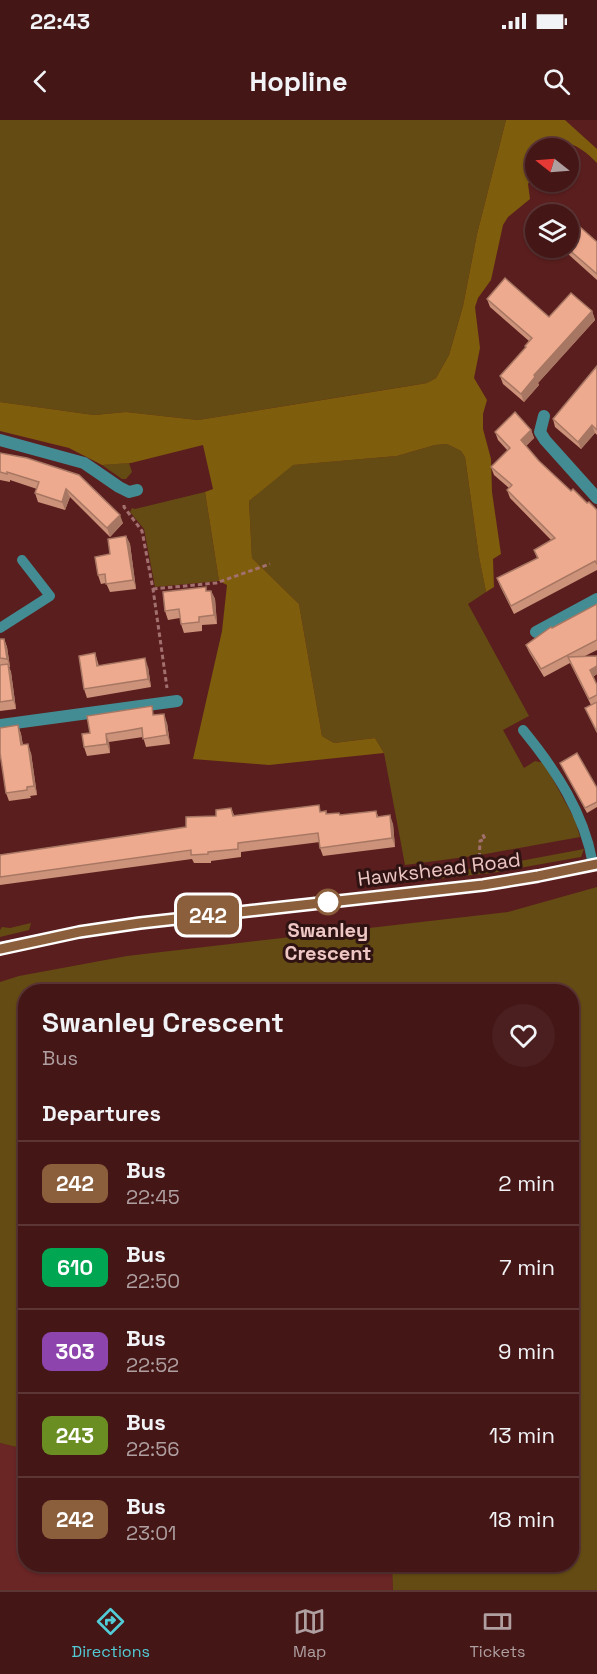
<!DOCTYPE html>
<html lang="en">
<head>
<meta charset="utf-8">
<style>
  :root { --surface:#441616; --page:#4b1f1f; --text:#f1f3f6; --muted:#af9fa1; --line:#5c3535; --accent:#52ccd6 }
  body { margin:0; font-family:"Space Grotesk",sans-serif; background:var(--page); color:var(--text); height:100vh; display:flex; flex-direction:column; font-size:22px; white-space:nowrap }
  * { box-sizing:border-box; margin:0 }
  p { font-size:20px; color:var(--muted) }
  .icon { flex:none; width:33px; height:33px; fill:none; stroke:currentColor; stroke-width:2; stroke-linecap:round; stroke-linejoin:round }
  .map { position:relative; flex:1; overflow:hidden }
  .drawer { position:absolute; left:18px; top:864px; width:561px; height:588px; display:flex; flex-direction:column; background:var(--surface); border-radius:24px; box-shadow:0 2px 4px #0004,0 0 0 2px var(--line) }
  .drawer>* { flex:none }
  .badge { padding:0 12px; border-radius:9px; font-size:21px; line-height:39px }
  .needle { width:39px; rotate:287deg }
  .controls { position:absolute; left:525px; top:18px; display:grid; gap:12px }
  .controls a { display:grid; place-items:center; width:54px; height:54px; border-radius:50%; background:var(--surface); box-shadow:0 2px 4px #0004,0 0 0 2px var(--line); font-size:30px }
  .map>.badge { position:absolute; translate:-50% -50%; box-shadow:0 0 0 3px #fff }
  h2 { padding:0 24px; font-size:22px; line-height:54px }
  .round { display:grid; place-items:center; flex:none; width:63px; height:63px; border-radius:32px; background:var(--page) }
  .headline { display:flex; align-items:center; justify-content:space-between; height:102px; padding:0 24px }
  h1 { font-size:28px; font-weight:600; line-height:45px }
  ul { padding:0; list-style:none }
  li { display:flex; align-items:center; gap:18px; height:84px; padding:0 24px; border-top:2px solid var(--line) }
  li div { flex:1 }
  li b { display:block; font-size:22px }
  li em { font-style:normal }
  li .badge { min-width:66px; font-weight:700; text-align:center }
  .status { display:flex; justify-content:space-between; align-items:center; height:42px; padding:0 30px; background:var(--surface); direction:ltr }
  .status svg { height:16px; fill:currentColor }
  header { display:flex; justify-content:space-between; align-items:center; height:78px; padding:0 24px; background:var(--surface); font-size:27px; font-weight:600 }
  .tab-bar { display:flex; justify-content:space-around; align-items:center; height:84px; border-top:2px solid var(--line); background:var(--surface); font-size:16px; color:var(--muted) }
  .tab-bar a { display:grid; justify-items:center; gap:3px }
  .tab-bar .current { color:var(--accent) }
  .map>svg:first-child { display:block }
</style>
</head>
<body>
<div class="status"><b>22:43</b><svg viewBox="0 0 49 12"><path d="M0 12V9h3v3zM5 12V6h3v6zM10 12V3h3v9zM15 12V0h3v12zM26 1h20v11H26zM47 4h2v5h-2z"/></svg></div>
<header><svg class="icon" aria-label="back" viewBox="0 0 24 24"><path d="M15 5l-7 7 7 7"/></svg>Hopline<svg class="icon" aria-label="search" viewBox="0 0 24 24"><circle cx="10" cy="10" r="6"/><path d="M15 15l6 6"/></svg></header>
<div class="map">
<svg width="597" height="1470" viewBox="0 0 597 1470">
  <rect width="100%" height="100%" fill="#5a1e1e"/>
  <polygon fill="#6a2525" points="0,1323 25,1329 26,1444 392,1445 393,1470 0,1470"/>
  <g fill="#644b13">
    <polygon points="0,0 506,0 477,114 463,186 449,235 436,258 427,263 198,300 126,292 94,295 0,282"/>
    <polygon points="447,324 461,331 465,337 479,437 486,472 468,484 529,596 503,610 524,648 535,641 544,643 575,700 580,717 480,735 405,745 384,633 375,618 334,623 322,616 299,484 252,438 249,381 292,345 397,336 435,325"/>
    <polygon points="129,343 132,352 126,359 122,359 102,345"/>
    <polygon points="205,372 219,461 155,467 144,409 130,392 132,388 135,389"/>
    <polygon points="584,729 581,737 492,753 399,763 398,759 494,746"/>
    <polygon points="597,767 597,1470 393,1470 392,1445 572,1444 572,872 26,872 25,1329 0,1323 0,862 19,856 127,836 508,792"/>
    <polygon points="31,803 29,810 0,817 0,810 2,807 10,808"/>
  </g>
  <path fill="#7e5d0d" d="M506,0H565L597,29V43C586,32 577,24 561,22V28H536L535,52L528,64L530,79L508,97L503,105L491,160L478,178L475,187L480,228L474,258L487,280L483,294V309L491,339L492,372L501,434L493,439L494,467L486,472L479,437L465,337L461,331L447,324L435,325L397,336L293,345L249,381L252,438L299,484L322,616L334,623L375,618L384,633L269,645L193,639L222,511L227,465L219,461L205,372L213,369L203,325L131,343L102,345L69,328L0,311V282L94,295L126,292L198,300L409,266L427,263L436,258L449,235L463,186L477,114Z"/>
  <g fill="none" stroke-linecap="round" stroke-linejoin="round">
    <g stroke="#a2706f" stroke-width="3" stroke-dasharray="4.5 3" stroke-linecap="butt">
      <polyline points="124,385 124,387 142,411 153,469 167,568"/>
      <polyline points="153,469 216,463 270,444"/>
      <polyline points="479,745 480,721 485,719 482,713"/>
    </g>
    <g stroke="#438c93" stroke-width="10">
      <polyline points="0,508 50,476 22,440"/>
      <path d="M523,610C555,649 585,694 593,745"/>
    </g>
    <g stroke="#438c93" stroke-width="12">
      <polyline points="544,296 540,312 545,320 597,378"/>
      <polyline points="0,320 84,343 119,367 129,372 137,370"/>
      <polyline points="536,512 597,479"/>
      <polyline points="0,605 177,581"/>
    </g>
    <polyline stroke="#438c93" stroke-width="12" points="0,828 79,812 140,803 483,765 538,756 597,744"/>
  </g>
  <g fill="#cd927a">
    <polygon points="597,122 597,160 568,134 565,128"/>
    <polygon points="487,179 549,197 592,191 595,200 538,263 539,265 524,282 503,264 500,256 525,228 525,226 529,221 490,187"/>
    <polygon points="597,246 597,315 595,313 581,329 555,307 553,299"/>
    <polygon points="531,310 534,318 526,326 539,341 571,371 597,390 597,450 514,494 500,466 497,458 537,438 534,430 551,420 510,378 507,370 509,368 494,355 491,347 508,331 498,320 495,312"/>
    <polygon points="0,333 27,338 123,403 110,417 70,377 65,390 38,382 35,373 37,369 10,360 10,362 0,360"/>
    <polygon points="126,416 130,424 136,469 110,472 106,463 101,464 98,455 110,434"/>
    <polygon points="207,471 211,471 215,479 217,504 202,505 202,511 184,513 181,504 180,498 168,500 165,491"/>
    <polygon points="597,484 597,530 583,537 597,536 597,554 593,557 597,565 597,613 585,588 591,585 570,543 544,557 529,532 526,525 552,508"/>
    <polygon points="0,519 4,519 7,527 10,547 9,547 11,552 16,589 0,591"/>
    <polygon points="95,533 99,546 148,547 151,567 87,578 84,569"/>
    <polygon points="155,595 167,603 170,624 146,627 143,617 109,622 110,633 87,636 84,627 90,613"/>
    <polygon points="18,605 21,614 23,625 31,633 37,675 30,676 31,678 9,681 6,673"/>
    <polygon points="560,643 597,668 597,687 587,693"/>
    <polygon points="231,688 234,695 326,691 327,694 340,695 376,691 378,696 393,704 395,727 323,736 320,728 320,722 241,732 241,737 211,741 211,743 194,743 192,739 0,765 0,735 186,707 216,696"/>
  </g>
  <g fill="#a77763">
    <polygon points="592,191 595,200 538,263 539,265 524,282 521,274 534,255"/>
    <polygon points="592,305 595,313 581,329 578,322"/>
    <polygon points="531,310 534,318 524,328 521,320"/>
    <polygon points="66,369 70,377 65,390 62,382"/>
    <polygon points="120,395 123,403 110,417 107,408"/>
    <polygon points="126,416 130,424 136,469 133,460"/>
    <polygon points="211,471 215,479 217,504 214,495"/>
    <polygon points="4,519 7,527 10,547 7,539"/>
    <polygon points="145,538 148,547 151,567 148,559"/>
    <polygon points="8,544 11,552 16,589 13,580"/>
    <polygon points="597,546 597,554 592,557 590,550"/>
    <polygon points="164,594 167,603 170,624 167,615"/>
    <polygon points="18,605 21,614 24,634 21,625"/>
    <polygon points="106,614 109,622 110,633 107,624"/>
    <polygon points="28,624 31,633 37,675 34,666"/>
    <polygon points="390,695 393,704 395,727 392,718"/>
  </g>
  <g fill="#eeaa8e" stroke="#a77763" stroke-width="1.5">
    <polygon points="580,107 597,122 597,154 567,128 568,128 568,120"/>
    <polygon points="505,158 549,197 571,173 592,191 534,255 535,257 521,274 500,256 526,227 525,226 532,218 487,179"/>
    <polygon points="597,246 597,310 592,305 578,322 553,299"/>
    <polygon points="515,292 531,310 521,320 539,341 571,371 573,369 587,383 589,382 597,390 597,444 595,441 511,486 497,458 538,438 534,430 555,418 507,370 512,365 491,347 510,328 495,312"/>
    <polygon points="0,333 27,338 79,355 120,395 107,408 66,369 62,382 35,373 39,362 7,352 7,354 0,352"/>
    <polygon points="126,416 133,460 106,464 105,454 98,455 95,437 110,434 108,419"/>
    <polygon points="206,467 206,471 211,471 214,495 199,497 199,502 181,504 179,489 165,491 163,472"/>
    <polygon points="597,484 597,520 541,549 526,525 551,507 552,508"/>
    <polygon points="0,519 4,519 7,539 0,538"/>
    <polygon points="95,533 97,546 145,538 148,559 84,569 79,536"/>
    <polygon points="597,536 597,546 590,550 597,565 597,575 589,579 568,537"/>
    <polygon points="8,544 13,580 0,582 0,545"/>
    <polygon points="597,582 597,612 585,588"/>
    <polygon points="152,586 153,595 164,594 167,615 143,619 142,608 125,611 106,614 107,624 84,627 82,614 90,613 87,596"/>
    <polygon points="18,605 21,625 28,624 34,666 27,667 27,670 6,673 0,633 0,608"/>
    <polygon points="577,633 597,668 597,682 585,688 560,643"/>
    <polygon points="319,685 320,692 326,691 326,694 339,693 340,695 376,691 377,697 390,695 392,718 320,728 318,713 238,723 238,729 208,732 208,734 191,735 191,730 0,757 0,735 186,707 186,697 216,696 216,690 231,688 233,696"/>
  </g>
  <g fill="none" stroke-linecap="round" stroke-linejoin="round">
    <defs>
      <polyline id="line" points="0,829 79,812 140,803 483,765 538,756 597,744"/>
    </defs>
    <use href="#line" stroke="#fff" stroke-width="14"/>
    <use href="#line" stroke="#8b5e3c" stroke-width="9"/>
  </g>
  <circle fill="#fff" stroke="#8b5e3c" stroke-width="3" cx="328" cy="782" r="12"/>
  <g text-anchor="middle" stroke-width="6" stroke-linejoin="round" paint-order="stroke">
    <g font-size="20" fill="#eec7c4" stroke="#2f1313">
      <text transform="translate(439 749) rotate(-7)" y="7">Hawkshead Road</text>
    </g>
    <g font-size="20" font-weight="bold" fill="#eec7c4" stroke="#2f1313">
      <text x="328" y="817">Swanley<tspan x="328" dy="23">Crescent</tspan></text>
    </g>
  </g>
</svg>
<div class="controls">
<a><svg class="needle" viewBox="-14 -14 28 28"><path d="M0-13l5 13h-10z" fill="#e53935"/><path d="M0 13l5-13h-10z" fill="#af9fa1"/></svg></a>
<a><svg class="icon" aria-label="layers" viewBox="0 0 24 24"><path d="M12 4l9 5-9 5-9-5zM3 14l9 5 9-5"/></svg></a>
</div>
<b class="badge" style="left:208px;top:795px;background:#8b5e3c;color:#fff">242</b>
<section class="drawer">
<div class="headline"><div><h1>Swanley Crescent</h1><p>Bus</p></div><a class="round"><svg class="icon" aria-label="heart" viewBox="0 0 24 24"><path d="M12 20l-8-8c-3-5 5-10 8-4 3-6 11-1 8 4z"/></svg></a></div>
<h2>Departures</h2>
<ul>
<li><span class="badge" style="background:#8b5e3c;color:#fff">242</span><div><b>Bus</b><p>22:45</p></div><em>2 min</em></li>
<li><span class="badge" style="background:#00a651;color:#fff">610</span><div><b>Bus</b><p>22:50</p></div><em>7 min</em></li>
<li><span class="badge" style="background:#8e44ad;color:#fff">303</span><div><b>Bus</b><p>22:52</p></div><em>9 min</em></li>
<li><span class="badge" style="background:#6b8e23;color:#fff">243</span><div><b>Bus</b><p>22:56</p></div><em>13 min</em></li>
<li><span class="badge" style="background:#8b5e3c;color:#fff">242</span><div><b>Bus</b><p>23:01</p></div><em>18 min</em></li>
</ul>
</section>
</div>
<nav class="tab-bar">
<a class="current"><svg class="icon" aria-label="directions" viewBox="0 0 24 24"><path d="M12 3l9 9-9 9-9-9zM9 14v-3h6M13 9l2 2-2 2"/></svg>Directions</a>
<a><svg class="icon" aria-label="map" viewBox="0 0 24 24"><path d="M3 6l6-2 6 2 6-2v14l-6 2-6-2-6 2zM9 4v14M15 6v14"/></svg>Map</a>
<a><svg class="icon" aria-label="tickets" viewBox="0 0 24 24"><path d="M3 7h18v10H3zM15 7v10"/></svg>Tickets</a>
</nav>
</body>
</html>
